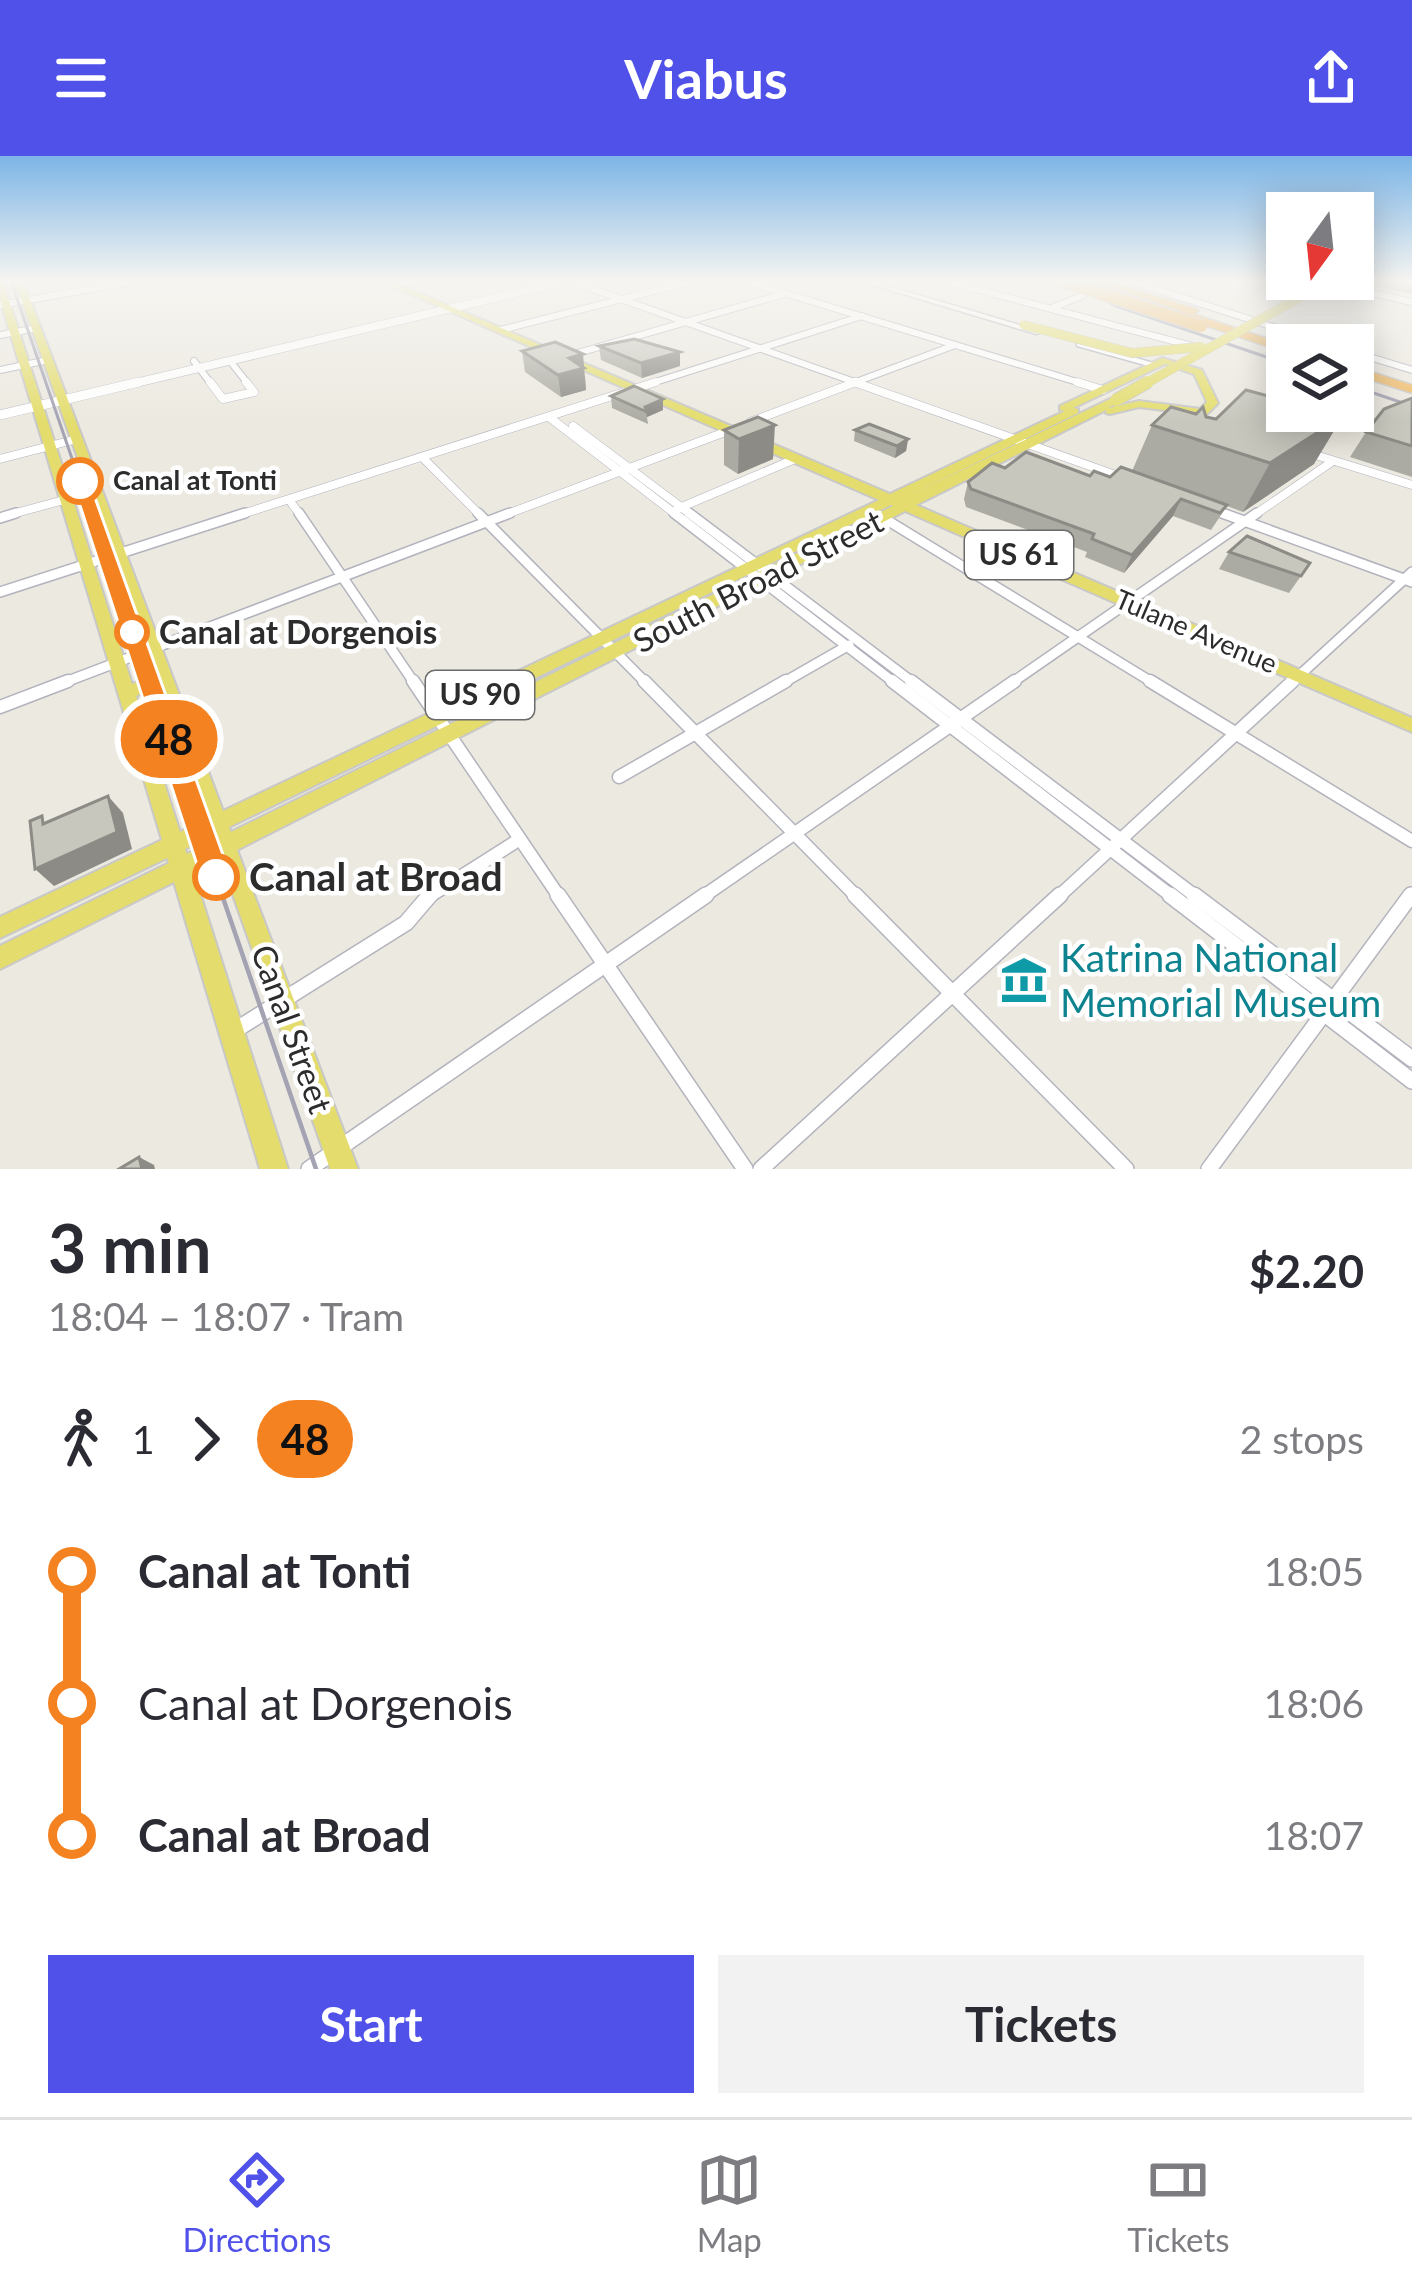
<!DOCTYPE html>
<html lang="en">
<head>
<meta charset="utf-8">
<style>
  :root { --surface:#fff; --page:#f2f2f3; --text:#2b2b33; --muted:#7c7c81; --line:#e1e1e2; --accent:#5051e9 }
  body { margin:0; font-family:Lato,sans-serif; background:var(--page); color:var(--text); height:100vh; display:flex; flex-direction:column; font-size:45px; white-space:nowrap }
  * { box-sizing:border-box; margin:0 }
  p { font-size:39px; color:var(--muted) }
  .icon { flex:none; width:66px; height:66px; fill:none; stroke:currentColor; stroke-width:2; stroke-linecap:round; stroke-linejoin:round }
  .map { position:relative; height:1013px; overflow:hidden }
  .drawer { display:flex; flex-direction:column; background:var(--surface); flex:1 }
  .drawer>* { flex:none }
  .badge { padding:0 24px; border-radius:39px; font-size:42px; line-height:78px }
  .needle { width:78px; rotate:195deg }
  .buttons { position:absolute; left:1266px; top:36px; display:grid; gap:24px }
  .buttons a { display:grid; place-items:center; width:108px; height:108px; border-radius:0px; background:var(--surface); box-shadow:0 6px 30px #0003; font-size:60px }
  .map>.badge { position:absolute; translate:-50% -50%; box-shadow:0 0 0 6px #fff }
  .legs { display:flex; align-items:center; gap:18px; height:132px; padding:0 48px; font-size:39px }
  .legs p { margin-inline-start:auto }
  .summary { display:flex; align-items:center; justify-content:space-between; height:204px; padding:0 48px }
  h1 { font-size:66px; font-weight:700; line-height:90px }
  .action { display:flex; gap:24px; margin-top:auto; padding:24px 48px }
  .action a { flex:1; height:138px; border-radius:0px; background:var(--accent); color:#fff; font-size:48px; font-weight:700; line-height:138px; text-align:center }
  .action a+a { background:var(--page); color:var(--text) }
  ul { padding:0 48px; list-style:none }
  li { display:flex; align-items:center; gap:42px; height:132px; font-size:45px }
  li i { display:grid; place-items:center; width:18px; height:100%; margin:0 15px; background:currentColor }
  li i::after { content:''; width:30px; height:30px; margin:-15px; border:9px solid; border-radius:50%; background:var(--surface) }
  li p { margin-inline-start:auto }
  li:first-child i { background:linear-gradient(#0000 50%,currentColor 0) }
  li:last-child i { background:linear-gradient(currentColor 50%,#0000 0) }
  header { display:flex; justify-content:space-between; align-items:center; height:156px; padding:0 48px; background:var(--accent); color:#fff; font-size:54px; font-weight:700 }
  .dock { display:flex; justify-content:space-around; align-items:center; height:168px; border-top:3px solid var(--line); background:var(--surface); font-size:33px; color:var(--muted) }
  .dock a { display:grid; justify-items:center; gap:6px }
  .dock .on { color:var(--accent) }
  .map>svg:first-child { display:block }
</style>
</head>
<body>
<header><svg class="icon" aria-label="menu" viewBox="0 0 24 24"><path d="M4 6h16M4 12h16M4 18h16"/></svg>Viabus<svg class="icon" aria-label="share" viewBox="0 0 24 24"><path d="M12 15V3M7 8l5-5 5 5M5 13v7h14v-7"/></svg></header>
<div class="map">
<svg width="1412" height="1013" viewBox="0 0 1412 1013">
  <rect width="100%" height="100%" fill="#ece9e0"/>
  <g fill="none" stroke-linecap="round" stroke-linejoin="round">
    <defs>
      <g id="minor-far4">
        <polyline points="570,125 863,229"/>
        <polyline points="745,125 1087,229"/>
        <polyline points="945,125 1192,190"/>
        <polyline points="1130,125 1330,189"/>
        <polyline points="1319,125 1412,146"/>
        <polyline points="394,129 416,125"/>
        <polyline points="0,149 136,125"/>
        <polyline points="1054,151 1082,140"/>
        <polyline points="501,174 693,125"/>
        <polyline points="0,179 37,172"/>
        <polyline points="1353,196 1412,214"/>
        <polyline points="571,199 784,138"/>
        <polyline points="194,205 212,229"/>
        <polyline points="230,205 249,229"/>
        <polyline points="0,214 48,204"/>
        <polyline points="646,229 862,160"/>
        <polyline points="848,229 955,189"/>
      </g>
      <g id="minor-far3">
        <polyline points="210,226 223,243 254,236 246,226"/>
        <polyline points="854,226 1121,321"/>
        <polyline points="1077,226 1103,234"/>
        <polyline points="549,261 678,360"/>
        <polyline points="750,266 856,226"/>
        <polyline points="573,270 693,360"/>
        <polyline points="1306,296 1412,329"/>
        <polyline points="423,302 481,360"/>
        <polyline points="0,303 77,283"/>
        <polyline points="290,345 301,360"/>
        <polyline points="677,353 795,303"/>
        <polyline points="1212,354 1230,360"/>
        <polyline points="877,358 881,360"/>
        <polyline points="5,360 97,335"/>
        <polyline points="236,360 656,226"/>
        <polyline points="502,360 733,273"/>
        <polyline points="1253,360 1333,305"/>
      </g>
      <g id="minor-far2">
        <polyline points="299,357 415,528"/>
        <polyline points="478,357 647,528"/>
        <polyline points="674,357 896,528"/>
        <polyline points="689,357 915,528"/>
        <polyline points="1222,357 1412,426"/>
        <polyline points="877,358 1155,528"/>
        <polyline points="0,362 16,357"/>
        <polyline points="0,436 245,357"/>
        <polyline points="60,528 510,357"/>
        <polyline points="781,528 849,489"/>
        <polyline points="1010,528 1257,357"/>
        <polyline points="1290,528 1412,416"/>
      </g>
      <g id="minor-far1">
        <polyline points="413,525 560,742"/>
        <polyline points="644,525 858,742"/>
        <polyline points="892,525 1174,742"/>
        <polyline points="911,525 1198,742"/>
        <polyline points="1150,525 1412,685"/>
        <polyline points="0,551 68,525"/>
        <polyline points="619,621 786,525"/>
        <polyline points="427,742 520,683"/>
        <polyline points="701,742 1015,525"/>
        <polyline points="1057,742 1293,525"/>
        <polyline points="1409,742 1412,738"/>
      </g>
      <g id="minor">
        <polyline points="558,739 745,1013"/>
        <polyline points="855,739 1126,1013"/>
        <polyline points="1170,739 1412,925"/>
        <polyline points="1194,739 1412,903"/>
        <polyline points="234,875 406,767 430,739"/>
        <polyline points="309,1013 706,739"/>
        <polyline points="761,1013 1060,739"/>
        <polyline points="1209,1013 1411,739"/>
      </g>
      <polyline id="tertiary-far1" points="127,229 567,125"/>
      <polyline id="tertiary" points="0,259 139,226"/>
      <g id="secondary">
        <polygon points="860,125 871,125 1043,176 1036,178"/>
        <polygon points="1077,186 1083,186 1160,209 1152,211 1077,190"/>
      </g>
      <g id="primary">
        <path d="M15,125H23L223,655L879,344L381,125H391L890,338L1065,255L1060,254V250L1162,202L1202,214L1218,247L1206,259L1139,251L1110,258L1106,257V254L916,349L1412,562V576L905,355L237,694L358,1013H330L220,702L193,716L288,1013H260L174,726L0,813V790L169,707L167,702L0,782V761L162,684L0,143V127L4,129L132,528L155,519ZM1165,208L1194,218L1207,246L1200,253L1139,245L1108,252L1121,244L1112,242L902,343L1078,257V253L1073,252ZM891,349L893,350L231,676L229,671ZM159,531L206,663L180,676L136,540ZM212,680L214,685L187,698L185,693Z"/>
        <polygon points="1302,125 1312,125 1294,132 1294,128"/>
      </g>
      <g id="motorway">
        <polygon points="1092,125 1107,125 1197,153 1199,155 1193,158 1287,189 1287,197 1177,160 1175,158 1181,155"/>
        <polygon points="1353,210 1412,229 1412,237 1353,218"/>
      </g>
    </defs>
    <use href="#minor-far4" stroke="#b3b3be" stroke-width="8"/>
    <use href="#minor-far3" stroke="#b3b3be" stroke-width="9"/>
    <use href="#minor-far2" stroke="#b3b3be" stroke-width="12"/>
    <use href="#minor-far1" stroke="#b3b3be" stroke-width="15"/>
    <use href="#minor" stroke="#b3b3be" stroke-width="18"/>
    <use href="#tertiary-far1" stroke="#b3b3be" stroke-width="9"/>
    <use href="#tertiary" stroke="#b3b3be" stroke-width="10"/>
    <use href="#secondary" stroke="#b3b3be" stroke-width="3"/>
    <use href="#primary" stroke="#c8c8c8" stroke-width="4"/>
    <use href="#motorway" stroke="#c8c8c8" stroke-width="3"/>
    <use href="#minor-far4" stroke="#fff" stroke-width="6"/>
    <use href="#minor-far3" stroke="#fff" stroke-width="8"/>
    <use href="#minor-far2" stroke="#fff" stroke-width="9"/>
    <use href="#minor-far1" stroke="#fff" stroke-width="12"/>
    <use href="#minor" stroke="#fff" stroke-width="15"/>
    <use href="#tertiary-far1" stroke="#fff" stroke-width="8"/>
    <use href="#tertiary" stroke="#fff" stroke-width="9"/>
    <use href="#secondary" fill="#fff" fill-rule="evenodd"/>
    <use href="#primary" fill="#e4dd6d" fill-rule="evenodd"/>
    <use href="#motorway" fill="#efba68" fill-rule="evenodd"/>
    <polyline stroke="#a3a3b4" stroke-width="3" points="11,125 223,742"/>
    <polyline stroke="#a3a3b4" stroke-width="4.5" points="222,739 316,1013"/>
    <g stroke="#a3a3b4" stroke-width="3">
      <polyline points="1068,125 1116,150 1287,208"/>
      <polyline points="1353,230 1412,250"/>
    </g>
    <defs>
      <g id="primary-bridge-far1">
        <polyline points="1024,169 1132,197 1201,191"/>
        <polyline points="1143,229 1329,125"/>
      </g>
      <polyline id="primary-bridge" points="1116,244 1148,226"/>
      <polyline id="motorway-bridge" points="1063,125 1201,170"/>
    </defs>
    <use href="#primary-bridge-far1" stroke="#c8c8c8" stroke-width="10" stroke-linecap="butt"/>
    <use href="#primary-bridge" stroke="#c8c8c8" stroke-width="14" stroke-linecap="butt"/>
    <use href="#motorway-bridge" stroke="#c8c8c8" stroke-width="14" stroke-linecap="butt"/>
    <use href="#primary-bridge-far1" stroke="#e4dd6d" stroke-width="9"/>
    <use href="#primary-bridge" stroke="#e4dd6d" stroke-width="12"/>
    <use href="#motorway-bridge" stroke="#efba68" stroke-width="12"/>
  </g>
  <g fill="#acaba3">
    <polygon points="1357,125 1412,125 1412,138 1356,126"/>
    <polygon points="599,190 680,210 642,222 601,204"/>
    <polygon points="522,195 585,220 586,234 561,241 525,216"/>
    <polygon points="611,240 663,254 647,261 648,268 612,252"/>
    <polygon points="1412,242 1412,321 1350,301 1366,276"/>
    <polygon points="1206,261 1314,308 1243,356 1227,350 1211,374 1173,360 1124,417 1085,401 1087,396 966,351 964,343 968,326 1005,312 1110,321 1132,315 1152,269"/>
    <polygon points="724,274 773,303 738,318 724,309"/>
    <polygon points="855,274 908,283 906,295 895,302 854,285"/>
    <polygon points="1229,396 1310,407 1289,437 1219,413"/>
  </g>
  <g fill="#8c8b85">
    <polygon points="680,196 680,210 642,222 641,207"/>
    <polygon points="583,198 586,234 561,241 558,219 569,202"/>
    <polygon points="663,243 663,254 647,261 645,251"/>
    <polygon points="1343,260 1314,308 1243,356 1270,307"/>
    <polygon points="775,269 773,303 738,318 739,283"/>
    <polygon points="908,283 906,295 895,302 897,290"/>
    <polygon points="1181,343 1173,360 1124,417 1132,399"/>
    <polygon points="108,640 123,657 132,693 54,730 35,713"/>
    <polygon points="139,1001 154,1009 155,1013 142,1013"/>
  </g>
  <g fill="#c8c7be" stroke="#8c8b85" stroke-width="3">
    <polygon points="634,183 680,196 641,207 599,190"/>
    <polygon points="555,186 583,198 569,202 584,212 558,219 522,195"/>
    <polygon points="634,230 663,243 645,251 647,256 611,240"/>
    <polygon points="1246,234 1287,245 1287,255 1323,255 1343,260 1270,307 1152,269 1171,251 1196,258 1203,251 1206,261 1216,263"/>
    <polygon points="1412,242 1412,290 1366,276 1384,253"/>
    <polygon points="758,261 775,269 739,283 724,274"/>
    <polygon points="869,268 908,283 897,290 855,274"/>
    <polygon points="1026,296 1090,320 1094,315 1110,321 1121,311 1227,349 1220,357 1181,343 1132,399 1092,383 1094,378 971,333 968,326 992,307 1005,312"/>
    <polygon points="1247,380 1310,407 1301,420 1229,396"/>
    <polygon points="108,640 117,676 35,713 30,665 42,660 43,668"/>
    <polygon points="139,1001 142,1013 119,1013"/>
  </g>
  <linearGradient id="sky" x2="0" y2="1"><stop stop-color="#7db5e6"/><stop offset="0.47" stop-color="#f6f5f1"/><stop offset="1" stop-color="#f6f5f1" stop-opacity="0"/></linearGradient>
  <rect width="1412" height="266" fill="url(#sky)"/>
  <polygon fill="#f58220" stroke="#fff" stroke-width="3" points="80,320 89,325 231,721 216,735 201,721 72,325"/>
  <defs>
    <symbol id="museum-bare" viewBox="-9 -9 18 18"><path d="M0-6L6-3V-2H-6V-3ZM-5-1h2V3h-2ZM-1-1h2V3h-2ZM3-1h2V3H3ZM-6 4H6V6H-6Z" fill="#0f9aa8" stroke="#fff" stroke-width="2.5" paint-order="stroke"/></symbol>
  </defs>
  <g fill-rule="evenodd">
    <use href="#museum-bare" x="991" y="791" width="66" height="66"/>
  </g>
  <g fill="#fff" stroke="#f58220" stroke-width="6">
    <circle cx="80" cy="325" r="21"/>
    <circle cx="132" cy="476" r="15"/>
    <circle cx="216" cy="721" r="21"/>
  </g>
  <g text-anchor="middle" stroke-width="9" stroke-linejoin="round" paint-order="stroke">
    <g font-size="27" font-weight="bold" fill="#2c2c2c" stroke="#fff" text-anchor="start">
      <text x="113" y="334">Canal at Tonti</text>
    </g>
    <g font-size="27" fill="#2c2c2c" stroke="#fff">
      <text transform="translate(1196 476) rotate(23)" y="9">Tulane Avenue</text>
    </g>
    <g fill="#fff" stroke="#6b6b6b" stroke-width="3">
      <rect x="965" y="375" width="108" height="48" rx="9"/>
      <rect x="426" y="515" width="108" height="48" rx="9"/>
    </g>
    <g font-size="30" font-weight="bold" fill="#2c2c2c">
      <text x="1019" y="409">US 61</text>
      <text x="480" y="549">US 90</text>
    </g>
    <g font-size="33" fill="#2c2c2c" stroke="#fff">
      <text transform="translate(758 425) rotate(-27)" y="12">South Broad Street</text>
      <text transform="translate(292 873) rotate(70)" y="12">Canal Street</text>
    </g>
    <g font-size="33" font-weight="bold" fill="#2c2c2c" stroke="#fff" text-anchor="start">
      <text x="159" y="488">Canal at Dorgenois</text>
    </g>
    <g font-size="39" font-weight="bold" fill="#2c2c2c" stroke="#fff" text-anchor="start">
      <text x="249" y="735">Canal at Broad</text>
    </g>
    <g font-size="39" fill="#0d838f" stroke="#fff" text-anchor="start">
      <text x="1060" y="816">Katrina National<tspan x="1060" dy="45">Memorial Museum</tspan></text>
    </g>
  </g>
</svg>
<div class="buttons">
<a><svg class="needle" viewBox="-14 -14 28 28"><path d="M0-13l5 13h-10z" fill="#e53935"/><path d="M0 13l5-13h-10z" fill="#7c7c81"/></svg></a>
<a><svg class="icon" aria-label="layers" viewBox="0 0 24 24"><path d="M12 4l9 5-9 5-9-5zM3 14l9 5 9-5"/></svg></a>
</div>
<b class="badge" style="left:169px;top:583px;background:#f58220;color:#111">48</b>
</div>
<section class="drawer">
<div class="summary"><div><h1>3 min</h1><p>18:04 – 18:07 · Tram</p></div><b>$2.20</b></div>
<div class="legs"><svg class="icon" aria-label="walk" viewBox="0 0 24 24"><circle cx="13" cy="4" r="2"/><path d="M13 8l-2 6 4 7M11 14l-3 7M7 12l3-4h3l4 4"/></svg>1<svg class="icon" aria-label="forward" viewBox="0 0 24 24"><path d="M9 5l7 7-7 7"/></svg><b class="badge" style="background:#f58220;color:#111">48</b><p>2 stops</p></div>
<ul>
<li><i style="color:#f58220"></i><b>Canal at Tonti</b><p>18:05</p></li>
<li><i style="color:#f58220"></i><span>Canal at Dorgenois</span><p>18:06</p></li>
<li><i style="color:#f58220"></i><b>Canal at Broad</b><p>18:07</p></li>
</ul>
<div class="action"><a>Start</a><a>Tickets</a></div>
</section>
<nav class="dock">
<a class="on"><svg class="icon" aria-label="directions" viewBox="0 0 24 24"><path d="M12 3l9 9-9 9-9-9zM9 14v-3h6M13 9l2 2-2 2"/></svg>Directions</a>
<a><svg class="icon" aria-label="map" viewBox="0 0 24 24"><path d="M3 6l6-2 6 2 6-2v14l-6 2-6-2-6 2zM9 4v14M15 6v14"/></svg>Map</a>
<a><svg class="icon" aria-label="tickets" viewBox="0 0 24 24"><path d="M3 7h18v10H3zM15 7v10"/></svg>Tickets</a>
</nav>
</body>
</html>
